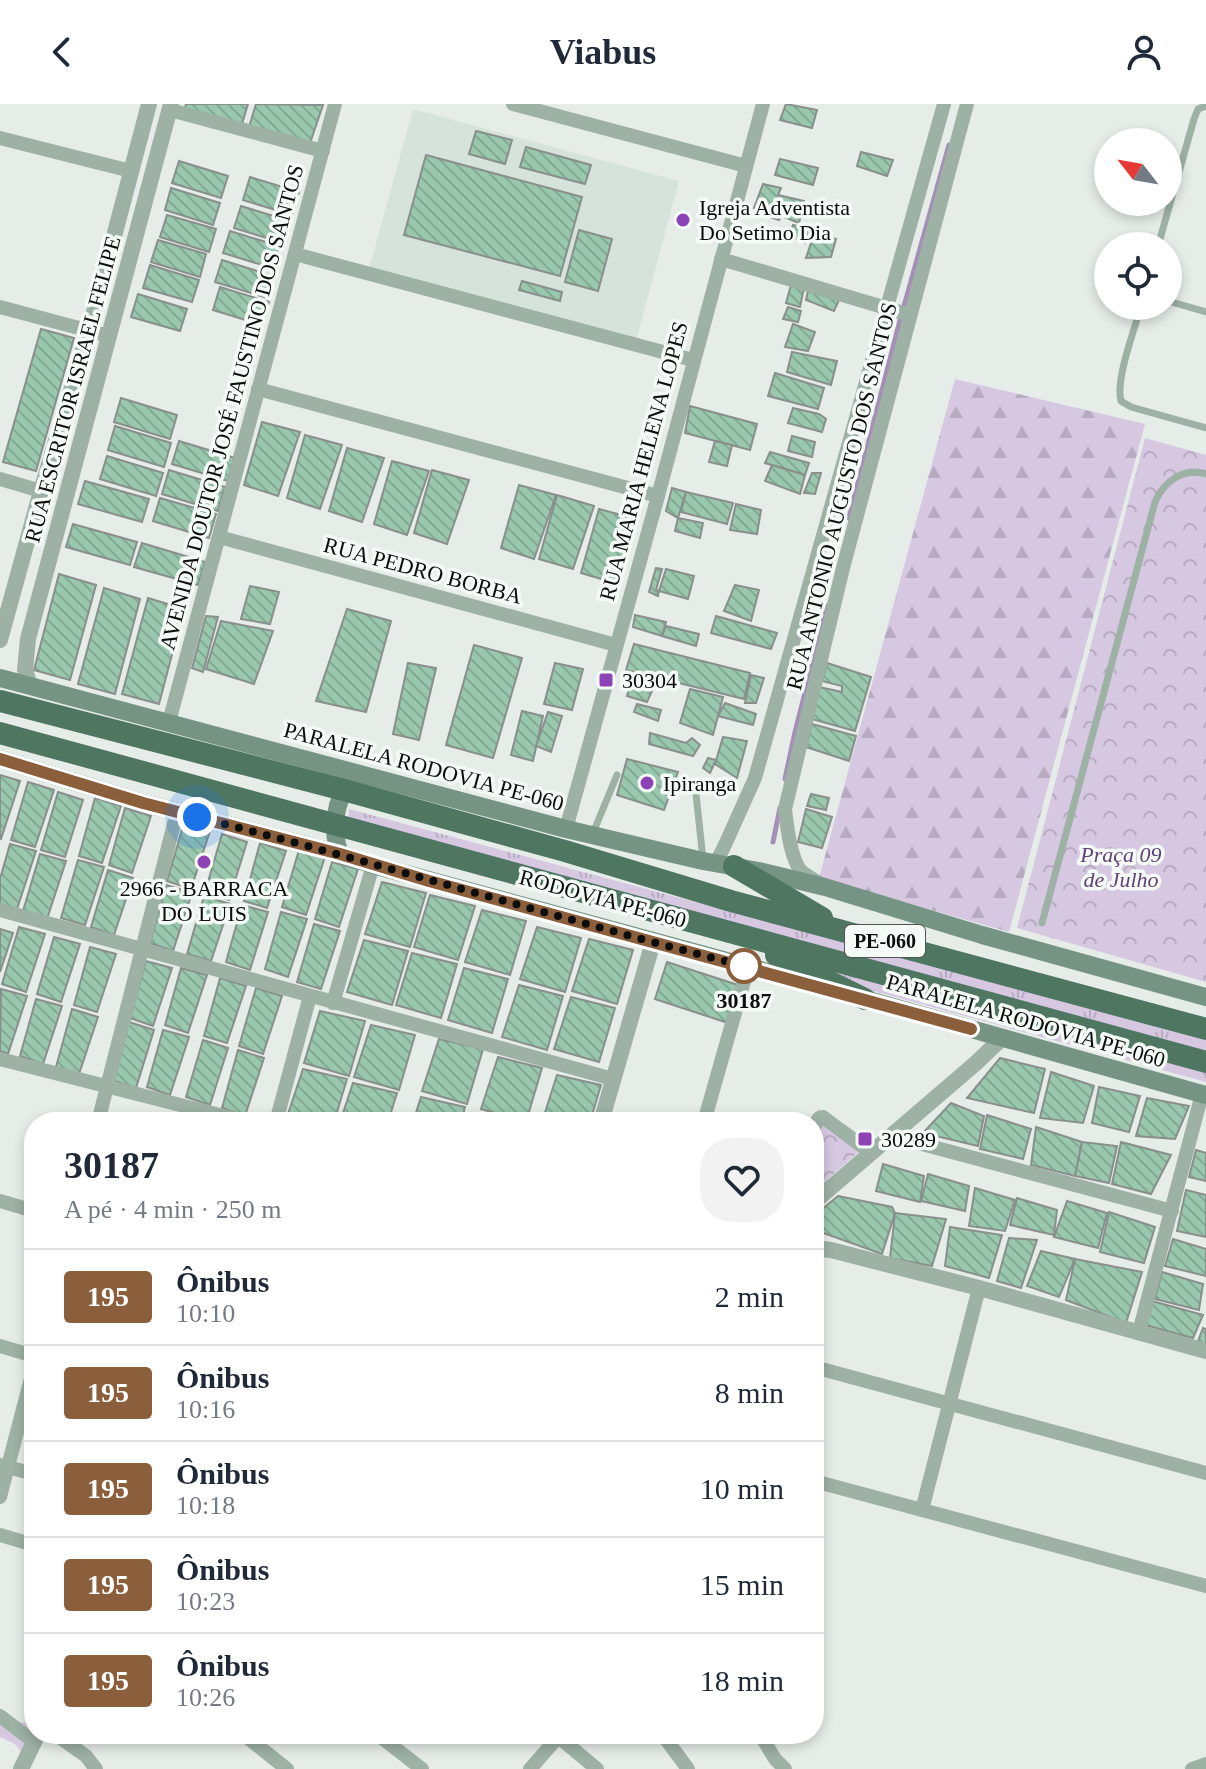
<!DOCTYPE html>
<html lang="pt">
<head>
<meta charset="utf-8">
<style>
  :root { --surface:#fff; --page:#f2f2f3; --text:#1f2937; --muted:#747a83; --line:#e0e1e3 }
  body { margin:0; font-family:"Times New Roman",serif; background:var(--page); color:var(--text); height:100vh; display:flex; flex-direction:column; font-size:30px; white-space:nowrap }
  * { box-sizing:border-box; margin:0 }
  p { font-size:26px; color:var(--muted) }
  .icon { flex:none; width:44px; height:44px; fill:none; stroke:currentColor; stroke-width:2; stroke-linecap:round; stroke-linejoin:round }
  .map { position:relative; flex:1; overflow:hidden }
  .side { position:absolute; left:24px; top:1008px; width:800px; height:632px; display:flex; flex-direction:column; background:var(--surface); border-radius:32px; box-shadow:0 4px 12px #0003 }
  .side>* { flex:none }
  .badge { padding:0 16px; border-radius:6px; font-size:28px; line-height:52px }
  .needle { width:52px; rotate:301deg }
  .tools { position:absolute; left:1094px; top:24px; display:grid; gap:16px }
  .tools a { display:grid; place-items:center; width:88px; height:88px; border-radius:50%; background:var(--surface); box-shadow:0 4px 12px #0003; font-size:40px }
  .you { position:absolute; width:40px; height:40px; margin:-20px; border:6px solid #fff; border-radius:50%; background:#1a73e8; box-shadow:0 0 0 12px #1a73e833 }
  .map>.badge { position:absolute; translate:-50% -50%; box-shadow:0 0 0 4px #fff }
  .round { display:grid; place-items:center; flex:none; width:84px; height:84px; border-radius:32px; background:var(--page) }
  .overview { display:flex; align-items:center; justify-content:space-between; height:136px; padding:0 40px }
  h1 { font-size:38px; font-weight:600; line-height:60px }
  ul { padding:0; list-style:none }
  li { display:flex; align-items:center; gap:24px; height:96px; padding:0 40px; border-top:2px solid var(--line) }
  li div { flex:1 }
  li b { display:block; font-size:30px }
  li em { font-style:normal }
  li .badge { min-width:88px; font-weight:700; text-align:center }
  header { display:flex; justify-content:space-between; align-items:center; height:104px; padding:0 40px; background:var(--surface); font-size:36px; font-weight:600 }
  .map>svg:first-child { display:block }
</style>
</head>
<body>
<header><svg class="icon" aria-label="back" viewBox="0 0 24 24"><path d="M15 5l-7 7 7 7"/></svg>Viabus<svg class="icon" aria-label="person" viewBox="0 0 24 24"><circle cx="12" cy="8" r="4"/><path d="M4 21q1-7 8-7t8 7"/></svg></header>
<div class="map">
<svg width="1206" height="1665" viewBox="0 0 1206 1665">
  <defs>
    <pattern id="grass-tufts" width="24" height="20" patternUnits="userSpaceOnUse" patternTransform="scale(2)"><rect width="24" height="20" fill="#d7c8e2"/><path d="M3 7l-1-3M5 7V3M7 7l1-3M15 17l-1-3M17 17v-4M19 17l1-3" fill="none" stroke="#b7abc1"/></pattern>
    <pattern id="forest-firs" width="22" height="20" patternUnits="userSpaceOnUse" patternTransform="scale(2)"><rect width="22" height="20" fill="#d7c8e2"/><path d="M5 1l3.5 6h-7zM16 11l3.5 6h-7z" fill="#b7abc1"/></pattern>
    <pattern id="park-crowns" width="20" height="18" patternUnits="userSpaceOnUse" patternTransform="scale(2)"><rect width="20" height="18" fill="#d7c8e2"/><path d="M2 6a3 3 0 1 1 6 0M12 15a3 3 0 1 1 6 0" fill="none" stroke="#b7abc1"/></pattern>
    <pattern id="building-back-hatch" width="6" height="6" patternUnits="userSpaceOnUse" patternTransform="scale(2)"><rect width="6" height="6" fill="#99c8ae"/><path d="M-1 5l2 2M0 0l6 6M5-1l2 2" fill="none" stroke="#83ab94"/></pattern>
  </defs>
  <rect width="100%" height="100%" fill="#e6ede9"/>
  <polygon fill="#d5e3da" points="413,5 679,77 636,237 369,165"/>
  <g fill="url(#grass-tufts)">
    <polygon points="349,705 1206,935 1206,950 348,720"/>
    <polygon points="799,856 1206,965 1206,978 870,886"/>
    <polygon points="0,1616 34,1620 34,1630 26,1654 15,1640 0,1633"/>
  </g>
  <polygon fill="url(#forest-firs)" points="955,275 1145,320 1009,828 819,774"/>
  <g fill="url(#park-crowns)">
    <polygon points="1145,334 1206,351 1206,878 1017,824"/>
    <polygon points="818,1005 849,1023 869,1039 814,1087 814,1018 811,1018"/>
  </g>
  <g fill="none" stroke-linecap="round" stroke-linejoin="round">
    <g stroke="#a68fb6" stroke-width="5">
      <polyline points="849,414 899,220 949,41"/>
      <polyline points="785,675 795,628 827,502"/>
      <polyline points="773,738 780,704"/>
    </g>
  </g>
  <g fill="url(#building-back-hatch)" stroke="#898f8b" stroke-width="2">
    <polygon points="186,0 248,0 241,23 184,7"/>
    <polygon points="256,0 323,1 310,39 249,23"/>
    <polygon points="786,0 817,6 812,24 780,16"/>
    <polygon points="476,27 512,36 505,60 469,50"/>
    <polygon points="526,43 591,61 585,80 520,63"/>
    <polygon points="861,48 893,56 887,72 857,62"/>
    <polygon points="426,51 582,93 560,172 404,131"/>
    <polygon points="780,55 818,64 813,81 775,71"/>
    <polygon points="179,57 228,72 221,94 172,79"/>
    <polygon points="250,73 299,88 292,111 243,96"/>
    <polygon points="763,80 781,84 778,91 804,97 799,119 782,112 779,116 767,112 768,106 754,104"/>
    <polygon points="171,84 220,99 213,121 165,106"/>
    <polygon points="241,102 290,117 283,139 234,124"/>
    <polygon points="167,111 216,125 209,148 160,133"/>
    <polygon points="793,121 809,124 805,139 789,132"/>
    <polygon points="579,126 612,135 598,187 565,178"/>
    <polygon points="230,127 279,142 272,164 223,149"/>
    <polygon points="814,130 836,135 831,153 806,154"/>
    <polygon points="158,136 206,150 200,173 151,158"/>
    <polygon points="222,156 270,171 264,193 215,178"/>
    <polygon points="150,161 199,176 192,198 143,184"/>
    <polygon points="522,177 562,188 560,197 519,186"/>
    <polygon points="791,181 804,184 800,203 786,199"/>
    <polygon points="220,183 269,198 262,221 213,206"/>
    <polygon points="808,187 839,196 834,207 806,196"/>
    <polygon points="138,190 187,205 180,227 131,213"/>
    <polygon points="788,203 801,207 798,218 783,215"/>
    <polygon points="793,220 815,228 808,247 785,243"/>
    <polygon points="41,225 74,234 36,367 3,358"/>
    <polygon points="792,248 837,257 831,281 787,268"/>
    <polygon points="775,269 824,284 818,305 768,292"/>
    <polygon points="121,294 177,311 170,335 114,318"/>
    <polygon points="690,302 757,320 750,346 685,329"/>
    <polygon points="793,304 819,310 826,315 822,328 788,319"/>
    <polygon points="262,318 300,328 278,392 244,381"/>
    <polygon points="115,322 171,339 164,363 108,346"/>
    <polygon points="305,331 342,341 320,405 287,394"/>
    <polygon points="792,332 815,338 812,353 788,347"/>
    <polygon points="179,337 235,354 228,377 172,360"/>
    <polygon points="715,337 732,341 727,362 709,358"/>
    <polygon points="347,344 384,354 362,418 329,407"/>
    <polygon points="770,348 809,359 805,371 765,359"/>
    <polygon points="107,352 163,369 156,392 100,375"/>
    <polygon points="392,357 429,367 407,431 374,420"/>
    <polygon points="772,361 805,371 800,390 765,377"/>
    <polygon points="169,366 225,383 218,407 162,390"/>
    <polygon points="432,366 469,376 447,440 414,429"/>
    <polygon points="812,369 821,369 815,390 804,389"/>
    <polygon points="85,377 149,395 142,418 78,400"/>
    <polygon points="519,381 556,391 534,455 501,444"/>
    <polygon points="672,384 686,388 678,414 666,407"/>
    <polygon points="686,388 733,399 727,420 681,408"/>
    <polygon points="557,391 594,402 573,465 539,455"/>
    <polygon points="160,394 216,410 209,434 153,417"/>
    <polygon points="736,400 761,406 757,430 730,426"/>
    <polygon points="599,405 636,415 615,479 581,469"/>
    <polygon points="678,414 703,419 700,434 675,427"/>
    <polygon points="73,420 137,438 130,461 66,443"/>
    <polygon points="142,439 205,458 198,481 134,463"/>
    <polygon points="656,464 662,465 656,486 659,487 658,492 649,488"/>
    <polygon points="666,465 694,472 688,495 659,487"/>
    <polygon points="59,470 96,481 70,576 34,566"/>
    <polygon points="735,481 759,486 751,517 724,507"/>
    <polygon points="250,482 279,488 270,520 241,515"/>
    <polygon points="104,484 140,495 115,590 78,580"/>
    <polygon points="148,494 184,505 159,600 122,590"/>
    <polygon points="347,505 391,517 366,608 316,597"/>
    <polygon points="635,511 666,518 662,532 633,523"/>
    <polygon points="206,512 218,513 203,568 192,564"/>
    <polygon points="716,512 777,529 771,545 711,529"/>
    <polygon points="221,517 273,527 254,580 206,565"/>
    <polygon points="666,522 699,530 696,542 662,532"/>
    <polygon points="634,540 750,569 744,595 626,566"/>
    <polygon points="474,541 522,554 493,654 446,641"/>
    <polygon points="408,559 436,564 419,636 393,630"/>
    <polygon points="555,559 583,565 572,606 544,600"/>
    <polygon points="827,559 871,573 855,627 812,615 819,583 842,588 842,582 822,577"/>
    <polygon points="751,571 764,574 756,599 745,599"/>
    <polygon points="630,581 652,587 647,598 627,592"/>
    <polygon points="690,585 723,593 713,631 680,619"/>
    <polygon points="725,599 756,610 753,621 718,612"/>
    <polygon points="637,600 661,606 658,617 634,608"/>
    <polygon points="522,607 543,612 533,657 511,651"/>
    <polygon points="548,608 562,612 551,648 536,642"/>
    <polygon points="812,620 856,632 849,657 806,643"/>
    <polygon points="650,629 686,639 692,634 700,641 693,652 649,640"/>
    <polygon points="723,633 747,637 737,674 715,660"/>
    <polygon points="708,654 716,656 710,669 703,664"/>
    <polygon points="627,655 678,668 664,706 617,691"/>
    <polygon points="0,671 20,677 1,735 0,734"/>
    <polygon points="28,678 54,686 35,743 11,736"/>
    <polygon points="58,688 83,696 65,753 41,746"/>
    <polygon points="811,690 829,694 826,706 807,702"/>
    <polygon points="95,694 121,702 102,759 79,752"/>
    <polygon points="125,704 151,712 132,769 109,761"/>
    <polygon points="806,705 832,713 822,744 798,738"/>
    <polygon points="184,719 210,727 191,785 167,777"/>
    <polygon points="222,730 247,738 229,796 205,788"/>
    <polygon points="260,739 286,747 267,804 244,797"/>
    <polygon points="10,740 36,747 17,805 0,800 0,775"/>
    <polygon points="299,746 325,753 306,811 282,803"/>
    <polygon points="40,750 66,757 47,815 23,807"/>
    <polygon points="78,756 104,763 85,821 61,814"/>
    <polygon points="332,758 358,765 339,823 315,815"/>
    <polygon points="108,766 133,774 114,831 91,823"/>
    <polygon points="382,778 426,789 410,843 365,830"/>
    <polygon points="166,781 192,789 173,847 150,839"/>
    <polygon points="430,791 475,802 458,856 414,843"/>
    <polygon points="204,792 230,800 211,857 187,850"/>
    <polygon points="242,801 268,808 250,866 226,858"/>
    <polygon points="482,806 526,817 510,871 465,858"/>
    <polygon points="281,808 307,815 288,873 265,865"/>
    <polygon points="314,820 340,827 321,885 297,878"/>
    <polygon points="19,823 45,830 26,888 2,880"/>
    <polygon points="537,823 581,834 565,888 520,875"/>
    <polygon points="0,825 13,829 0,868"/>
    <polygon points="54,833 80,840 61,898 37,890"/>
    <polygon points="589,835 633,846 617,900 572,887"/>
    <polygon points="364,836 408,847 392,901 347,888"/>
    <polygon points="90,843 116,850 97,908 74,901"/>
    <polygon points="412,849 457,860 441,914 396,901"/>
    <polygon points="146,857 172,864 153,922 130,914"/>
    <polygon points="667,858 741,882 728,919 655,895"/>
    <polygon points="181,864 207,871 188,929 165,921"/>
    <polygon points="464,864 508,875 492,929 448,916"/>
    <polygon points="220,874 246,882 227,939 204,932"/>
    <polygon points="519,881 563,892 547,946 502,933"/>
    <polygon points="256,884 282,892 263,950 239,942"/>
    <polygon points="1,885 27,892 8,950 0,947"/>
    <polygon points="571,893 615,904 599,958 554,945"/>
    <polygon points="36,895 62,902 43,960 20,952"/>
    <polygon points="72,905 98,913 79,970 56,963"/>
    <polygon points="320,907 365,917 349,972 304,959"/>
    <polygon points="129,918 154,926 136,984 112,976"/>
    <polygon points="371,921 415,931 399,986 354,973"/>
    <polygon points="163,926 189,933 170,991 147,983"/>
    <polygon points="439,935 483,945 467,1000 422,987"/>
    <polygon points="203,936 228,944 210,1001 186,993"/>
    <polygon points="238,946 264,954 245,1012 222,1004"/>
    <polygon points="498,953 542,964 526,1018 481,1005"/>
    <polygon points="1000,954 1045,965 1034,1009 967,994"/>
    <polygon points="303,965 347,975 334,1018 286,1016"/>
    <polygon points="1051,968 1094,982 1083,1019 1040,1014"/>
    <polygon points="557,971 601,981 590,1018 542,1018"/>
    <polygon points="353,979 397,989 388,1018 340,1018"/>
    <polygon points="1099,983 1140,992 1129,1028 1092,1019"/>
    <polygon points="421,993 465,1003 461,1018 413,1018"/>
    <polygon points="1147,994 1189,1002 1175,1035 1136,1032"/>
    <polygon points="951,999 984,1012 978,1042 923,1029"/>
    <polygon points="480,1011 509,1018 478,1018"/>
    <polygon points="987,1011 1031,1025 1023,1055 980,1045"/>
    <polygon points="1036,1023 1082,1038 1075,1072 1031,1061"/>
    <polygon points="1082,1038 1117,1042 1109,1079 1075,1072"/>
    <polygon points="1121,1038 1171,1051 1151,1090 1112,1080"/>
    <polygon points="1196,1046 1206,1049 1206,1077 1189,1073"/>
    <polygon points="883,1060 924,1072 920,1098 876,1087"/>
    <polygon points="928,1070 969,1082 965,1107 921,1097"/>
    <polygon points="975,1084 1015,1096 1005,1127 969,1122"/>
    <polygon points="1186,1086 1206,1091 1206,1133 1177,1127"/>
    <polygon points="838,1092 892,1103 895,1109 882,1150 815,1126 814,1112"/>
    <polygon points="1017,1094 1057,1106 1054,1131 1010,1121"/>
    <polygon points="1067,1097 1107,1109 1098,1144 1054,1133"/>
    <polygon points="1109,1108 1155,1123 1144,1159 1100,1148"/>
    <polygon points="895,1109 946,1115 932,1162 890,1154"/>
    <polygon points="950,1123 1002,1131 989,1174 945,1162"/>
    <polygon points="1009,1134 1037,1136 1021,1184 997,1177"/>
    <polygon points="1173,1135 1206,1145 1206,1172 1165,1162"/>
    <polygon points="1041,1147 1075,1155 1059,1193 1027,1182"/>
    <polygon points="1075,1155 1142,1168 1126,1219 1066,1196"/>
    <polygon points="1162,1168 1203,1180 1199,1206 1155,1195"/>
    <polygon points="1152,1197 1203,1211 1193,1234 1145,1221"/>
    <polygon points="1203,1224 1206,1225 1206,1242 1197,1240"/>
  </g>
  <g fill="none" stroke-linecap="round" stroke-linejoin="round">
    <g stroke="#9db1a5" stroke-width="7">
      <polyline points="1158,142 1194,15 1198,5 1206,2"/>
      <polyline points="1168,197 1206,208"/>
      <path d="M1141,202C1135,224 1115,276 1121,297L1131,303L1206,324"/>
      <polyline points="696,690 703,755"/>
      <polyline points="593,729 617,671"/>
      <path d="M1042,819L1155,398C1164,377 1184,363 1206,370"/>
    </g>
    <g stroke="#9db1a5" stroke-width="14">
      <polyline points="513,0 746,62"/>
      <polyline points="170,6 323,47"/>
      <polyline points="0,34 131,67"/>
      <polyline points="295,150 693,256"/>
      <polyline points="721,155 910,211"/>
      <polyline points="0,203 109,232"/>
      <polyline points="258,285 658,392"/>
      <polyline points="0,375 41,387"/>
      <polyline points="219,433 616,541"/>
      <polyline points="169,618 335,0"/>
      <polyline points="566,725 658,392 763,0"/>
      <polyline points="716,758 724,743 755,674 944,0"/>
      <path d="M818,778C813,775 805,771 801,767C790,754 787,721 785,705L843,464L967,0"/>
      <polyline points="0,806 613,975"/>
      <polyline points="333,899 373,761"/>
      <polyline points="0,955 247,1018"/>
      <polyline points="98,1018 177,708"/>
      <polyline points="276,1018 310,892"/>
      <polyline points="704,1018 748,863"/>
      <polyline points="814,1023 819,1014 823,1013 871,1049"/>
      <polyline points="892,1032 1172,1107"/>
      <polyline points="0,1097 34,1107"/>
      <polyline points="1139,1228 1202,990"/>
      <polyline points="0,1242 34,1252"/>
      <polyline points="814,1263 1206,1369"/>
      <polyline points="0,1361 34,1370"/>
      <polyline points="814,1377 1206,1482"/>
      <polyline points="0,1393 34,1263"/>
      <polyline points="922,1406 979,1184"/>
      <polyline points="0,1431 34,1441"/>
      <polyline points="0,1612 34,1638"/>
      <polyline points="55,1630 86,1652 96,1665"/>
      <polyline points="243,1630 287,1665"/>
      <polyline points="377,1630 422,1665"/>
      <polyline points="555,1630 597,1665"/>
      <polyline points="662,1630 688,1665"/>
      <polyline points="760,1630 775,1655 785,1665"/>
      <polyline points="530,1665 558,1633"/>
      <polyline points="1192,1665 1206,1660"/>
    </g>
    <g stroke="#9db1a5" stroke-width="16">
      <polyline points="0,536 41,387 89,227 149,0"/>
      <polyline points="30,582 25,566 28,535 171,0"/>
      <polyline points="601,1018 653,838"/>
      <polyline points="814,1098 976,959 1001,935"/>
      <polyline points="814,1144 831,1146 979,1184 1206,1247"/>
      <polyline points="21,1665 38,1630"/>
    </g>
    <g stroke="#769483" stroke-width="18">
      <polyline points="0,574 566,725 703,757 759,767 825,783 982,831 1206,893"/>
      <polyline points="0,655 143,699 340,750 373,761 830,885"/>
      <path d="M340,750C331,727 334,696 351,678"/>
      <polyline points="854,892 1206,991"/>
    </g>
    <g stroke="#4e7661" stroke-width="22">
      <polyline points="0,597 344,686 565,747 731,797 1206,925"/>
      <polyline points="0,629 1206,958"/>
      <polyline points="734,762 822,814"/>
      <polyline points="776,851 865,895"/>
    </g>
  </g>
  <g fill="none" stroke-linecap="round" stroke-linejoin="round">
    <defs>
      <polyline id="line" points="0,655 143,699 340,750 429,777 971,925"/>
    </defs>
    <use href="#line" stroke="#fff" stroke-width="18"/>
    <use href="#line" stroke="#8b5e3c" stroke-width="12"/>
    <path stroke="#0c0e0d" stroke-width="8" stroke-dasharray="0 14.4" d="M197,713C382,760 563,816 748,863L744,862"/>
  </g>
  <g fill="#8d43b5" stroke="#f4faf6" stroke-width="3">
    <circle cx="683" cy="116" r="8"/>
    <rect x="598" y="568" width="16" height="16" rx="4"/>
    <circle cx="647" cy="679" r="8"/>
    <circle cx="204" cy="758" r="8"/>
    <rect x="857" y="1027" width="16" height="16" rx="4"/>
  </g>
  <circle fill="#fff" stroke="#8b5e3c" stroke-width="4" cx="744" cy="862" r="16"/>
  <g text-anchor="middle" stroke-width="7" stroke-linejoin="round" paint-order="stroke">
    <rect fill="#f4faf6" stroke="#525553" stroke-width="2" x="845" y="821" width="80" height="32" rx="6"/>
    <g font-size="20" font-weight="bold" fill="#0c0e0d">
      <text x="885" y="844">PE-060</text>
    </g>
    <g font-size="22" fill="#0c0e0d" stroke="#f4faf6" text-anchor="start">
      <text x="699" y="111">Igreja Adventista<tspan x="699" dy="25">Do Setimo Dia</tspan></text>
      <text x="622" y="584">30304</text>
      <text x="663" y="687">Ipiranga</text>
      <text x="204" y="792" text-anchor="middle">2966 - BARRACA<tspan x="204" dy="25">DO LUIS</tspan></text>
      <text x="881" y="1043">30289</text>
    </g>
    <g font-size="22" fill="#0c0e0d" stroke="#f4faf6">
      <text transform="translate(72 285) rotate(-75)" y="8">RUA ESCRITOR ISRAEL FELIPE</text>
      <text transform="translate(231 303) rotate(-75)" y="8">AVENIDA DOUTOR JOSÉ FAUSTINO DOS SANTOS</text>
      <text transform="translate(643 357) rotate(-75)" y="8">RUA MARIA HELENA LOPES</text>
      <text transform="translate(841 392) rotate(-76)" y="8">RUA ANTONIO AUGUSTO DOS SANTOS</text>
      <text transform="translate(423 466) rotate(15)" y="8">RUA PEDRO BORBA</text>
      <text transform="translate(424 662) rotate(15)" y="8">PARALELA RODOVIA PE-060</text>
      <text transform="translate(603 794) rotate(15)" y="8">RODOVIA PE-060</text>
      <text transform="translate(1026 916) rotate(16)" y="8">PARALELA RODOVIA PE-060</text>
    </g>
    <g font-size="22" font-style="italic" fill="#634276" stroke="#f4faf6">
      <text x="1121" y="758">Praça 09<tspan x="1121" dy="25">de Julho</tspan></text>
    </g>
    <g font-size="22" font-weight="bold" fill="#0c0e0d" stroke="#f4faf6">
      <text x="744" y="904">30187</text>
    </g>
  </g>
</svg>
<div class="tools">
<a><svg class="needle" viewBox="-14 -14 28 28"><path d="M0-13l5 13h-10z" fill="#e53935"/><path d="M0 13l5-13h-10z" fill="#747a83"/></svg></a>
<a><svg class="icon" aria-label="locate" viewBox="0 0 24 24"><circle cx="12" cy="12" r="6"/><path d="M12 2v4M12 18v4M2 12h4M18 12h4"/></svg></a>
</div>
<div class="you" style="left:197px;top:713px"></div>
<section class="side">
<div class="overview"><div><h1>30187</h1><p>A pé · 4 min · 250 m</p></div><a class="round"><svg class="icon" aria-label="heart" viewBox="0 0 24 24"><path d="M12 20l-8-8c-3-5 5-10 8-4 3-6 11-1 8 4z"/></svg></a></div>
<ul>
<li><span class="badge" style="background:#8b5e3c;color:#fff">195</span><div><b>Ônibus</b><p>10:10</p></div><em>2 min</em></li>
<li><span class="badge" style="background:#8b5e3c;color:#fff">195</span><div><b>Ônibus</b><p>10:16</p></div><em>8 min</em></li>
<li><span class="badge" style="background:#8b5e3c;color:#fff">195</span><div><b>Ônibus</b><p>10:18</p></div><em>10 min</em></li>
<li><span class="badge" style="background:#8b5e3c;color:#fff">195</span><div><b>Ônibus</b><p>10:23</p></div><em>15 min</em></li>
<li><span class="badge" style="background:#8b5e3c;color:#fff">195</span><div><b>Ônibus</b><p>10:26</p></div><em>18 min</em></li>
</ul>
</section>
</div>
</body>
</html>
